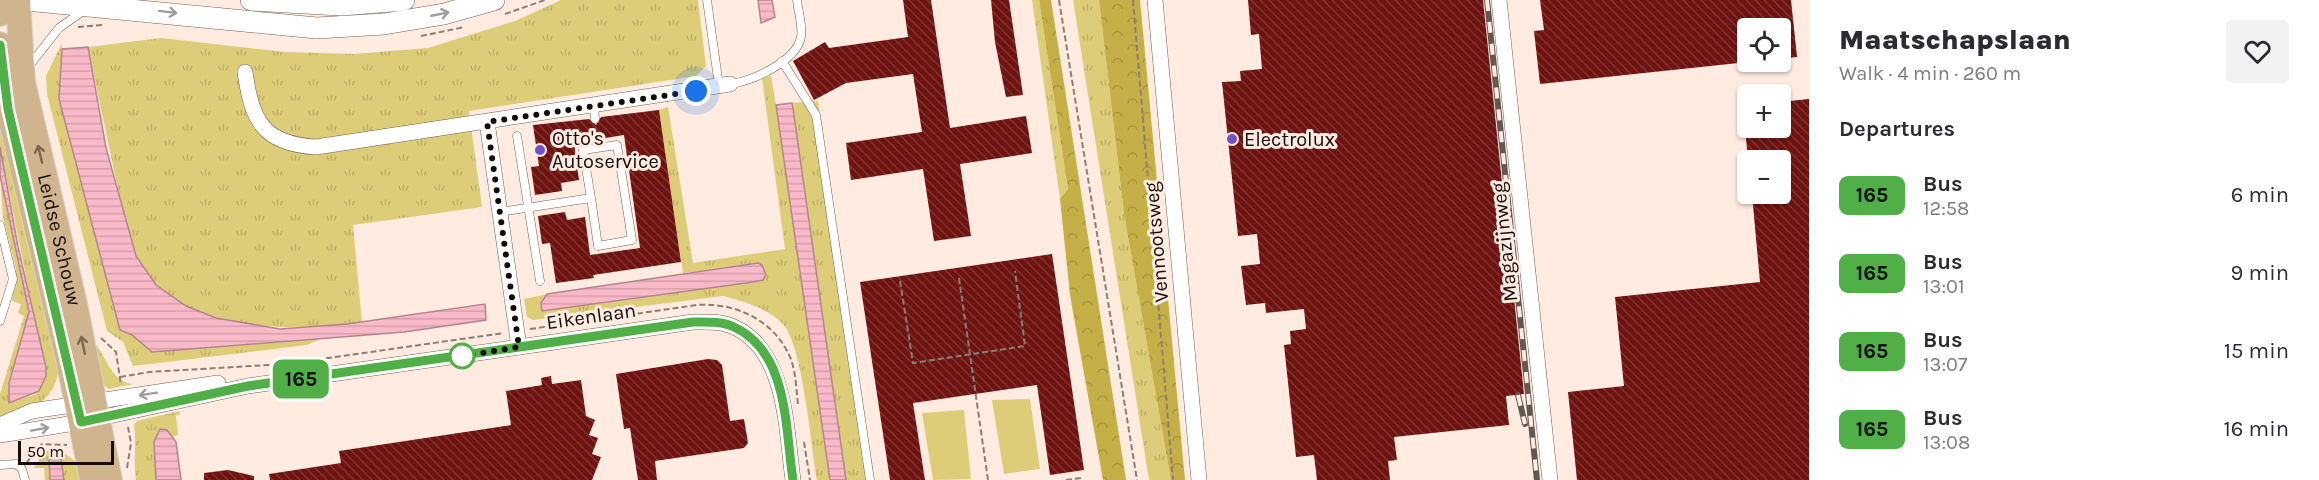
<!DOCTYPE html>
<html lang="en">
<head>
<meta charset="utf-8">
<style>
  :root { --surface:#fff; --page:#f2f2f3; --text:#2b2b33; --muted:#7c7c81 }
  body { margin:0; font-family:Karla,sans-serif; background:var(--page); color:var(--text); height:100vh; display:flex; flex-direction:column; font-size:22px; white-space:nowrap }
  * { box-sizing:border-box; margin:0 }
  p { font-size:20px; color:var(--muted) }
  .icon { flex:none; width:33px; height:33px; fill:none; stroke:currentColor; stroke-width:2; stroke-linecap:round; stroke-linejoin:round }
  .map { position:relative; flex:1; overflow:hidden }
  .details { display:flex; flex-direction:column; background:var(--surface); width:510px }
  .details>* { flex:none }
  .badge { padding:0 12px; border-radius:9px; font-size:21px; line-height:39px }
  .tools { position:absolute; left:1737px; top:18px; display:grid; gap:12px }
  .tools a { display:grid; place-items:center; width:54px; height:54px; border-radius:6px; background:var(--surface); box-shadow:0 2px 4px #0004; font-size:30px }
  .scale { position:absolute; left:18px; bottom:15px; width:96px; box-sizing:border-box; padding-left:6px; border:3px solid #120b07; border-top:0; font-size:16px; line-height:21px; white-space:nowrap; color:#120b07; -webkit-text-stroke:4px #ffebe0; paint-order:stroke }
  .you { position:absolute; width:30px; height:30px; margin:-15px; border:4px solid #fff; border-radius:50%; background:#1a73e8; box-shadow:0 0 0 9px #1a73e833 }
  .map>.badge { position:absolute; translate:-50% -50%; box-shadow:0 0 0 3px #fff }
  h2 { padding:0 30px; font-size:22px; line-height:54px }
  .round { display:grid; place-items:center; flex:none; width:63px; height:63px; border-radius:6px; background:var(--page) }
  .head { display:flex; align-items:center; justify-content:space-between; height:102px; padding:0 30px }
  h1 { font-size:28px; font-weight:800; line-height:45px }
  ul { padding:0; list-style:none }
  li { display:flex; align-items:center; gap:18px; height:78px; padding:0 30px }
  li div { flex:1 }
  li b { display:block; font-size:22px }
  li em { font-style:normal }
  li .badge { min-width:66px; font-weight:700; text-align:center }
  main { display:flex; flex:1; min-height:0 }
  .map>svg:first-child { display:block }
</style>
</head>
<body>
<main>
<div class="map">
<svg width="1809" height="480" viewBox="0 0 1809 480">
  <defs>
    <pattern id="grass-tufts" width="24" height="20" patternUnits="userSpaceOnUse" patternTransform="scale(1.5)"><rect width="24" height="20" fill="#decd78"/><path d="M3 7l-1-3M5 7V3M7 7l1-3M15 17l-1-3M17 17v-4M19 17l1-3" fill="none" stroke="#bdaf66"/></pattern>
    <pattern id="forest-crowns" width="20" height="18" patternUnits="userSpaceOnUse" patternTransform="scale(1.5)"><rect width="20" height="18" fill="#c5b048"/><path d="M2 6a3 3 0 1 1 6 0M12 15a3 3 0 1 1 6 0" fill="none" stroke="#a8963e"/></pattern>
    <pattern id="water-rules" width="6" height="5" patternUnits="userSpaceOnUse" patternTransform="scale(1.5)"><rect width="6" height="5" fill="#f9b9c8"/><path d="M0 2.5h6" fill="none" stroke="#d49eaa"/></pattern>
    <pattern id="building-back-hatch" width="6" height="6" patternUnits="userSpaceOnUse" patternTransform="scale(1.5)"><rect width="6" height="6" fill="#6f1311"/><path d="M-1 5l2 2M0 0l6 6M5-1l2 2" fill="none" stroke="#7e3432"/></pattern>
  </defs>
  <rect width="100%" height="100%" fill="#ffebe0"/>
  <g fill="url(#grass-tufts)">
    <path d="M561,0H698L706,66L696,76L469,111L482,207L353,225L362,322C300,330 203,335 155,285C142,270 134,251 127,232L88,47L161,38L285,52L354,54L428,48L515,21Z"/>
    <polygon points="1032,0 1039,0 1068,189 1060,199"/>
    <polygon points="1073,0 1099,0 1124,214 1171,480 1149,480"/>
    <polygon points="62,43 59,99 120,330 132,335 152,352 321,339 307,345 133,366 123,342 107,331 47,94 46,76"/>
    <path d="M771,76L776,105L830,480H817C811,447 803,344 782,323C767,308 742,301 723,296L533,320L527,317L524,299L547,294L541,303L542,310L763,280L758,263L683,273L659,110L668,107L693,263L785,249L762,78Z"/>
    <path d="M0,93L59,363C57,404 33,406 0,419V394L24,316L18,313L21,304L12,301L16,269L3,217L0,175L29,312L9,403L35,394L46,376L0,147Z"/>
    <polygon points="818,101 873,480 846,480 792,103"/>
    <path d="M94,342C106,356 112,383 133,384L109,389L102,384Z"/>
    <path d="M180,411V414L176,416L178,435L154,442L156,480H136C133,461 137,444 134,425L137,421Z"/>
    <polygon points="60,450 79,464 88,480 45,480 44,468 34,468 35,466 45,451"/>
  </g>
  <g fill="url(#forest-crowns)">
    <polygon points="1039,0 1051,0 1126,480 1103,480 1070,295 1060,199 1068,189"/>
    <polygon points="1099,0 1140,0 1185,480 1171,480 1124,214"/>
  </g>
  <g fill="#decd78">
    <polygon points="1030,399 1040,469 1004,474 992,400"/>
    <polygon points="964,410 971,479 933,480 922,413"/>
  </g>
  <g fill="url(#water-rules)" stroke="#b4858e" stroke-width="1.5">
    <polygon points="758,0 772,0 775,17 761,23"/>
    <polygon points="88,47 106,148 136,256 156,285 186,306 216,318 280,329 347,324 485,304 486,320 404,332 152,352 132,335 120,330 59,99 62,49"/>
    <polygon points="792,103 793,109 846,480 830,480 776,105"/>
    <polygon points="0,147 18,247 46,367 46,376 39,391 9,403 9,383 29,312 0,175"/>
    <polygon points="758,263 762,265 766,275 763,280 753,282 542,311 541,303 547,294"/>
    <polygon points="160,429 167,430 176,442 181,480 156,480 154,442"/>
    <polygon points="54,456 61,459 64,480 50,480 49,460"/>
  </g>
  <g fill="url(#building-back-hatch)">
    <polygon points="903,0 931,0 950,128 1026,116 1032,153 960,164 971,236 934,241 923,169 851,180 846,143 922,132 913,74 846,83 814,100 793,61 825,42 829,48 908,37"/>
    <polygon points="991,0 1009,0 1023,95 1006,97 995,42"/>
    <polygon points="1248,0 1483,0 1524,394 1506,396 1509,425 1394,437 1397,460 1388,461 1390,480 1317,480 1314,455 1296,457 1284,345 1291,344 1290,331 1306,329 1304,309 1266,313 1265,303 1246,305 1241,266 1260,264 1258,243 1257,234 1238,236 1222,82 1241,81 1240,71 1262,69 1259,34 1251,35"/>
    <polygon points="1540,0 1791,0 1797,57 1780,59 1780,28 1748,28 1748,62 1540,84 1534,31 1544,30"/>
    <polygon points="1809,99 1809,480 1577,480 1568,392 1624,386 1615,297 1760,282 1752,194 1780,194 1780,160 1748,160 1745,128 1780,128 1780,102"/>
    <polygon points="659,110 681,262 593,275 594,278 556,283 550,243 542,244 538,216 565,212 567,220 585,217 590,255 640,248 624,135 574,143 579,180 561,183 562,191 535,195 531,167 539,166 533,125 589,119 596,125 601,117"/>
    <polygon points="1052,254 1084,470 1050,475 1037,385 913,403 925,480 890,480 860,282"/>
    <polygon points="708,359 717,360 722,365 730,421 744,419 748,443 744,448 655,461 657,480 638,480 630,428 624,429 616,374"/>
    <polygon points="551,376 552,384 581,380 586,416 595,420 589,435 598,438 592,454 601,457 592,480 270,480 269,474 341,463 339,451 511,425 506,391 542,385 541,378"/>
    <polygon points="228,470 254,476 254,480 204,480 204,473"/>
  </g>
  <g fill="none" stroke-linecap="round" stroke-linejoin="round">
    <defs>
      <g id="lane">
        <polyline points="707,0 719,86"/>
        <polyline points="782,61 816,115 870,480"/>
        <polyline points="29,66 59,28 83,11"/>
        <path d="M730,84C752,81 796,62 801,37C803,26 798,11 797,0"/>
        <polyline points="594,106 595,119"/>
        <polyline points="517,136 540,281"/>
        <polyline points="500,212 591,198 583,150 617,145 632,240 598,246 591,198"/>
        <polyline points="0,225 13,279 0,321"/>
        <polyline points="0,465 16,464 22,469 25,480"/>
      </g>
      <g id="street">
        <polyline points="1155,0 1199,480"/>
        <polyline points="1499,0 1550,480"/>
        <path d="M245,72C252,121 263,144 316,147L730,84"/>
        <polyline points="487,122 519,347"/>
        <polyline points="0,425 32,411 218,383"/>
        <path d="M0,435L81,422L248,386L693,322C706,322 722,321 734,327C787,351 786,430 793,480"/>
      </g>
      <g id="secondary">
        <polyline points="26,0 317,28 384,24 444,14 494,0"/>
        <polyline points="251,0 341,5 404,0"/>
      </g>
      <g id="primary">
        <path id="s1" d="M18,0L23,82L75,304L110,480"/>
        <polyline points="0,14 1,0"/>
        <polyline points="0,44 8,109 68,359 92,480"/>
      </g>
    </defs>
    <use href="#lane" stroke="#746054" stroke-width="9"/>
    <use href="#street" stroke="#746054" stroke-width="16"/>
    <use href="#secondary" stroke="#746054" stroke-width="22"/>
    <use href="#primary" stroke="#d4d3d2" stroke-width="26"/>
    <g stroke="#8c7e76" stroke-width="2" stroke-dasharray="6 3" stroke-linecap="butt">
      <polyline points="1059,0 1137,480"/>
      <polyline points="1133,0 1173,480"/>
      <polyline points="505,14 545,0"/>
      <polyline points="78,27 102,25"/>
      <polyline points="421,36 465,27"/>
      <polyline points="959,278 988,480"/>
      <polyline points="900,281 913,363 1025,346 1015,271"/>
      <path d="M530,329L697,305C735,302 774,320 790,357C796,371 796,389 798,404"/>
      <polyline points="101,338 116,352 121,385"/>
      <polyline points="120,377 149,372 286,364 504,333"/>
      <polyline points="804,442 810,480"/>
      <polyline points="27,462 42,444 67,445"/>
      <polyline points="127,468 131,443 128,427"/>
      <polyline points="1066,480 1081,478"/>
    </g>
    <use href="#lane" stroke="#fff" stroke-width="8"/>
    <use href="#street" stroke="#fff" stroke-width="15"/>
    <use href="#secondary" stroke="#fff" stroke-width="21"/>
    <use href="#primary" stroke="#cfb48d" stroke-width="24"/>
    <defs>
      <g id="rail">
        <polyline points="1487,0 1537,480"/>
        <polyline points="1518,395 1525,424"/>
      </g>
    </defs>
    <use href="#rail" stroke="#635751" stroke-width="6"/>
    <use href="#rail" stroke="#ffebe0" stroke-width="4" stroke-dasharray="11" stroke-linecap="butt"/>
  </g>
  <defs><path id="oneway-shaft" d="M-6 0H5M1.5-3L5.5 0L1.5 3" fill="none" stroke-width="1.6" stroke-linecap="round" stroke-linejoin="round" transform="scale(1.5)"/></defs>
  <g stroke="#a09d9c">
    <use href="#oneway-shaft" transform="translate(168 12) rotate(7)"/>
    <use href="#oneway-shaft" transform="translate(440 14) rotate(-11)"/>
    <use href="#oneway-shaft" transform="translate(148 394) rotate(171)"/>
    <use href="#oneway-shaft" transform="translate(40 429) rotate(-10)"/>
  </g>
  <g stroke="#7a6851">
    <use href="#oneway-shaft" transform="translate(40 154) rotate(-103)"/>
    <use href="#oneway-shaft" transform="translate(83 345) rotate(-102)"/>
  </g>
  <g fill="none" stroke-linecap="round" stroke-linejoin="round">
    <defs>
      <path id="line" d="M0,45L8,109L81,422L248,386L693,322C706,322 722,321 734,327C789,352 785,429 793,480"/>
    </defs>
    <use href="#line" stroke="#fff" stroke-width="14"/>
    <use href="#line" stroke="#50af46" stroke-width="9"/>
    <polyline stroke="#120b07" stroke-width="6" stroke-dasharray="0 10.8" points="462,356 519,347 487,122 696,91"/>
  </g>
  <g fill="#7450c9" stroke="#ffebe0" stroke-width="2">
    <circle cx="1232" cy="139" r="6"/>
    <circle cx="540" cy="150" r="6"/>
  </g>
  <circle fill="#fff" stroke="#50af46" stroke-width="3" cx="462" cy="356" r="12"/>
  <g text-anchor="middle" stroke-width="6" stroke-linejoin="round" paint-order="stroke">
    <g font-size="20" fill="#120b07" stroke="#ffebe0" text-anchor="start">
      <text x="552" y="145">Otto's<tspan x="552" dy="23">Autoservice</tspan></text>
      <text x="1244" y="146">Electrolux</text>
    </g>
    <g font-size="20" fill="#120b07" stroke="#ffebe0">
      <text dy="7" stroke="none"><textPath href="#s1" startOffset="244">Leidse Schouw</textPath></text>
      <text transform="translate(1156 242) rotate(-95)" y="7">Vennootsweg</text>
      <text transform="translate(1504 242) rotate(-96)" y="7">Magazijnweg</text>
      <text transform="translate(591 316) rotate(-8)" y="7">Eikenlaan</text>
    </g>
  </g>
</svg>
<div class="tools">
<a><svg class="icon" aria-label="locate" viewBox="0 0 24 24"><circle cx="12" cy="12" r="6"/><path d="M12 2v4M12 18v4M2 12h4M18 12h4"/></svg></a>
<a>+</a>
<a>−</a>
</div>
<div class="scale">50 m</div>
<div class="you" style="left:696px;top:91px"></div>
<b class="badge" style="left:301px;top:379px;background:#50af46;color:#111">165</b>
</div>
<section class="details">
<div class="head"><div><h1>Maatschapslaan</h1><p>Walk · 4 min · 260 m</p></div><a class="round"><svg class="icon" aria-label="heart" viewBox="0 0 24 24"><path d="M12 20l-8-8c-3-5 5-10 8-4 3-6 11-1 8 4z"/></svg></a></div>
<h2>Departures</h2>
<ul>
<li><span class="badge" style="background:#50af46;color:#111">165</span><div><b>Bus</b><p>12:58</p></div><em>6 min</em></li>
<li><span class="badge" style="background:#50af46;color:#111">165</span><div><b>Bus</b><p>13:01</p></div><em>9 min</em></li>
<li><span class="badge" style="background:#50af46;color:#111">165</span><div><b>Bus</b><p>13:07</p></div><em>15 min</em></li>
<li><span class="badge" style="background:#50af46;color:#111">165</span><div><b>Bus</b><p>13:08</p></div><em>16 min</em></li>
</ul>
</section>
</main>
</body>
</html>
